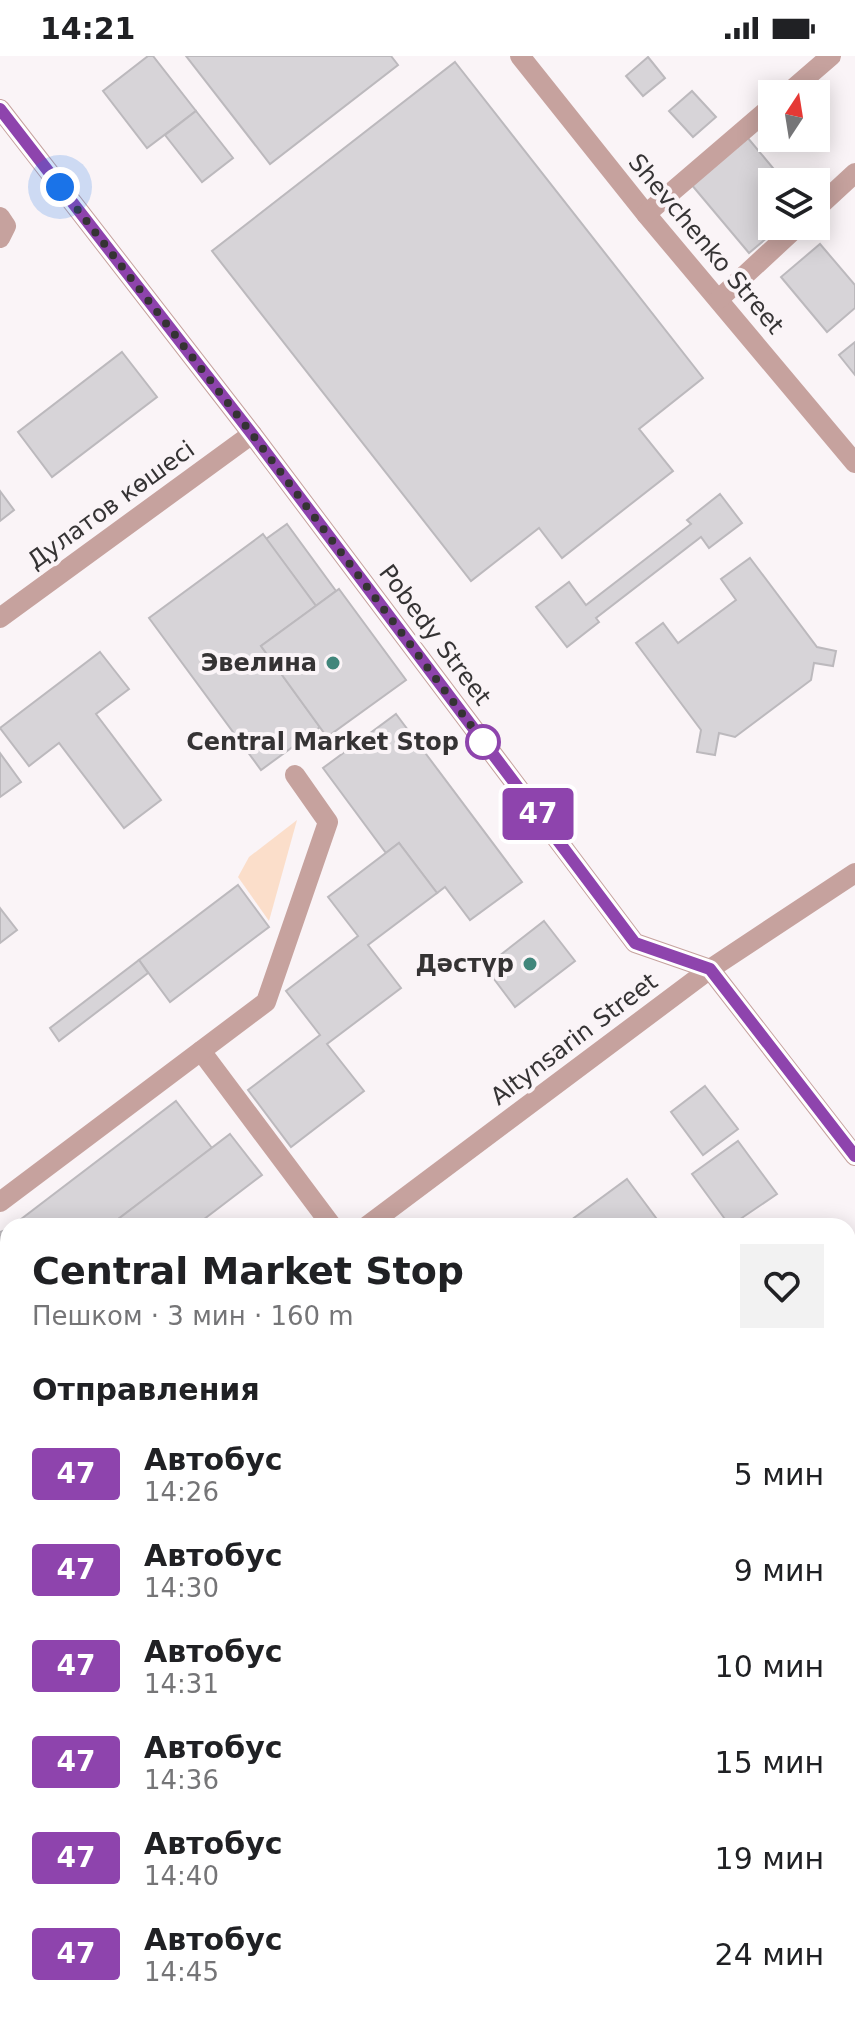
<!DOCTYPE html>
<html lang="ru">
<head>
<meta charset="utf-8">
<style>
  :root { --surface:#fff; --page:#f2f2f2; --text:#202124; --muted:#757577 }
  body { margin:0; font-family:"DejaVu Sans",sans-serif; background:var(--page); color:var(--text); height:100vh; display:flex; flex-direction:column; font-size:30px; white-space:nowrap }
  * { box-sizing:border-box; margin:0 }
  p { font-size:26px; color:var(--muted) }
  .icon { flex:none; width:44px; height:44px; fill:none; stroke:currentColor; stroke-width:2; stroke-linecap:round; stroke-linejoin:round }
  .map { position:relative; flex:1; overflow:hidden }
  .side { position:absolute; left:0px; top:1162px; width:856px; height:800px; display:flex; flex-direction:column; background:var(--surface); border-radius:24px 24px 0 0; box-shadow:0 4px 20px #0003 }
  .side>* { flex:none }
  .badge { padding:0 16px; border-radius:6px; font-size:28px; line-height:52px }
  .needle { width:52px; rotate:12deg }
  .controls { position:absolute; left:758px; top:24px; display:grid; gap:16px }
  .controls a { display:grid; place-items:center; width:72px; height:72px; border-radius:0px; background:var(--surface); box-shadow:0 4px 20px #0003; font-size:40px }
  .you { position:absolute; width:40px; height:40px; margin:-20px; border:6px solid #fff; border-radius:50%; background:#1a73e8; box-shadow:0 0 0 12px #1a73e833 }
  .map>.badge { position:absolute; translate:-50% -50%; box-shadow:0 0 0 4px #fff }
  h2 { padding:0 32px; font-size:30px; line-height:72px }
  .round { display:grid; place-items:center; flex:none; width:84px; height:84px; border-radius:0px; background:var(--page) }
  .overview { display:flex; align-items:center; justify-content:space-between; height:136px; padding:0 32px }
  h1 { font-size:38px; font-weight:800; line-height:60px }
  ul { padding:0; list-style:none }
  li { display:flex; align-items:center; gap:24px; height:96px; padding:0 32px }
  li div { flex:1 }
  li b { display:block; font-size:30px }
  li em { font-style:normal }
  li .badge { min-width:88px; font-weight:700; text-align:center }
  .status { display:flex; justify-content:space-between; align-items:center; height:56px; padding:0 40px; background:var(--surface); direction:ltr }
  .status svg { height:22px; fill:currentColor }
  .map>svg:first-child { display:block }
</style>
</head>
<body>
<div class="status"><b>14:21</b><svg viewBox="0 0 49 12"><path d="M0 12V9h3v3zM5 12V6h3v6zM10 12V3h3v9zM15 12V0h3v12zM26 1h20v11H26zM47 4h2v5h-2z"/></svg></div>
<div class="map">
<svg width="855" height="1962" viewBox="0 0 855 1962">
  <rect width="100%" height="100%" fill="#faf4f7"/>
  <g fill="#fbdeca">
    <polygon points="297,764 269,865 238,821 249,801"/>
    <polygon points="855,1739 855,1962 565,1962 575,1954 848,1954 848,1745"/>
  </g>
  <g fill="#d7d4d8" stroke="#bcb9bd" stroke-width="2">
    <polygon points="148,0 153,0 196,55 147,92 103,35"/>
    <polygon points="186,0 391,0 398,9 270,108"/>
    <polygon points="648,1 665,22 643,40 626,20"/>
    <polygon points="455,6 703,322 639,373 673,415 562,502 539,472 471,525 212,195"/>
    <polygon points="692,35 716,61 693,81 669,55"/>
    <polygon points="196,55 233,102 202,126 165,79"/>
    <polygon points="747,81 783,124 772,126 772,133 762,142 772,154 772,170 781,170 749,197 691,128"/>
    <polygon points="820,188 855,229 855,252 827,276 781,221"/>
    <polygon points="855,286 855,319 839,299"/>
    <polygon points="122,296 157,341 52,421 18,376"/>
    <polygon points="0,435 14,454 0,465"/>
    <polygon points="720,438 742,467 709,492 701,481 596,562 599,566 567,591 536,551 569,526 586,549 691,468 687,464"/>
    <polygon points="287,468 336,535 316,550 266,483"/>
    <polygon points="263,478 316,550 261,590 320,671 261,714 149,562"/>
    <polygon points="750,502 817,591 836,595 833,610 814,607 811,624 735,681 719,677 715,699 697,696 701,674 636,587 663,567 678,587 736,544 721,523"/>
    <polygon points="339,533 406,624 327,681 261,590"/>
    <polygon points="100,596 129,633 96,658 161,744 124,772 59,687 29,710 0,672"/>
    <polygon points="396,658 522,826 470,864 445,831 437,837 399,787 386,797 323,712"/>
    <polygon points="0,697 21,726 0,741"/>
    <polygon points="399,787 437,837 368,889 401,932 327,988 364,1035 291,1091 248,1034 320,979 286,935 358,880 328,841"/>
    <polygon points="238,829 269,871 170,946 139,904"/>
    <polygon points="0,852 17,874 0,887"/>
    <polygon points="544,865 575,905 515,951 485,911"/>
    <polygon points="139,904 148,917 59,985 50,972"/>
    <polygon points="705,1030 738,1073 703,1099 671,1056"/>
    <polygon points="176,1045 212,1092 109,1170 12,1170"/>
    <polygon points="230,1078 262,1119 195,1170 109,1170"/>
    <polygon points="738,1085 777,1138 730,1170 692,1118"/>
    <polygon points="627,1123 662,1170 563,1170"/>
    <polygon points="8,1173 8,1247 0,1253 0,1176"/>
    <polygon points="8,1247 8,1312 0,1318 0,1253"/>
    <polygon points="855,1247 855,1286 848,1292 848,1252"/>
    <polygon points="855,1308 855,1355 848,1359 848,1313"/>
    <polygon points="855,1417 855,1441 848,1430 848,1421"/>
    <polygon points="848,1469 855,1478 855,1540 852,1542 848,1537"/>
    <polygon points="1,1563 8,1572 8,1689 0,1679"/>
    <polygon points="0,1803 8,1813 8,1822 0,1828"/>
    <polygon points="0,1881 8,1891 8,1914 0,1921"/>
    <polygon points="848,1883 855,1889 855,1962 841,1962 835,1954 848,1954"/>
    <polygon points="48,1954 104,1954 93,1962 37,1962"/>
    <polygon points="213,1954 253,1954 259,1962 203,1962"/>
  </g>
  <g fill="none" stroke-linecap="round" stroke-linejoin="round">
    <g stroke="#9d999b" stroke-width="5" stroke-dasharray="4 6" stroke-linecap="butt">
      <polyline points="848,1591 855,1586"/>
      <polyline points="848,1711 855,1705"/>
      <polyline points="298,1954 304,1962"/>
      <polyline points="760,1954 761,1962"/>
      <polyline points="818,1954 824,1962"/>
      <polyline points="522,1962 532,1954"/>
    </g>
    <g stroke="#c6a29e" stroke-width="20">
      <polyline points="520,0 646,158 855,407"/>
      <polyline points="787,38 831,0"/>
      <polyline points="0,53 252,378 635,887 710,913 855,1100"/>
      <polyline points="816,153 855,117"/>
      <polyline points="646,158 772,50"/>
      <polyline points="0,161 6,170 0,182"/>
      <polyline points="719,243 798,170"/>
      <polyline points="0,562 252,378"/>
      <polyline points="201,995 332,1170"/>
      <polyline points="0,1146 266,946 328,766 295,719"/>
      <polyline points="367,1170 710,913 855,817"/>
      <polyline points="0,1416 8,1426"/>
      <polyline points="0,1445 8,1440"/>
      <polyline points="8,1463 0,1496 8,1506"/>
      <polyline points="848,1665 855,1660"/>
      <polyline points="0,1935 8,1929"/>
      <polyline points="347,1954 353,1962"/>
      <polyline points="156,1962 166,1954"/>
      <polyline points="442,1962 453,1954"/>
    </g>
  </g>
  <g fill="none" stroke-linecap="round" stroke-linejoin="round">
    <defs>
      <polyline id="line" points="0,53 252,378 635,887 710,913 855,1100"/>
    </defs>
    <use href="#line" stroke="#fff" stroke-width="18"/>
    <use href="#line" stroke="#8e44ad" stroke-width="12"/>
    <polyline stroke="#353334" stroke-width="8" stroke-dasharray="0 14.4" points="60,131 252,378 488,692 483,686"/>
  </g>
  <g fill="#41867b" stroke="#faf4f7" stroke-width="3">
    <circle cx="333" cy="607" r="8"/>
    <circle cx="530" cy="908" r="8"/>
  </g>
  <circle fill="#fff" stroke="#8e44ad" stroke-width="4" cx="483" cy="686" r="16"/>
  <g text-anchor="middle" stroke-width="8" stroke-linejoin="round" paint-order="stroke">
    <g font-size="24" fill="#353334" stroke="#faf4f7">
      <text transform="translate(706 188) rotate(50)" y="8">Shevchenko Street</text>
      <text transform="translate(111 449) rotate(-36)" y="8">Дулатов көшесі</text>
      <text transform="translate(435 579) rotate(53)" y="8">Pobedy Street</text>
      <text transform="translate(574 983) rotate(-37)" y="8">Altynsarin Street</text>
    </g>
    <g font-size="24" font-weight="bold" fill="#353334" stroke="#faf4f7" text-anchor="end">
      <text x="317" y="615">Эвелина</text>
      <text x="514" y="916">Дәстүр</text>
    </g>
    <g font-size="24" font-weight="bold" fill="#353334" stroke="#faf4f7" text-anchor="end">
      <text x="459" y="694">Central Market Stop</text>
    </g>
  </g>
</svg>
<div class="controls">
<a><svg class="needle" viewBox="-14 -14 28 28"><path d="M0-13l5 13h-10z" fill="#e53935"/><path d="M0 13l5-13h-10z" fill="#757577"/></svg></a>
<a><svg class="icon" aria-label="layers" viewBox="0 0 24 24"><path d="M12 4l9 5-9 5-9-5zM3 14l9 5 9-5"/></svg></a>
</div>
<div class="you" style="left:60px;top:131px"></div>
<b class="badge" style="left:538px;top:758px;background:#8e44ad;color:#fff">47</b>
<section class="side">
<div class="overview"><div><h1>Central Market Stop</h1><p>Пешком · 3 мин · 160 m</p></div><a class="round"><svg class="icon" aria-label="heart" viewBox="0 0 24 24"><path d="M12 20l-8-8c-3-5 5-10 8-4 3-6 11-1 8 4z"/></svg></a></div>
<h2>Отправления</h2>
<ul>
<li><span class="badge" style="background:#8e44ad;color:#fff">47</span><div><b>Автобус</b><p>14:26</p></div><em>5 мин</em></li>
<li><span class="badge" style="background:#8e44ad;color:#fff">47</span><div><b>Автобус</b><p>14:30</p></div><em>9 мин</em></li>
<li><span class="badge" style="background:#8e44ad;color:#fff">47</span><div><b>Автобус</b><p>14:31</p></div><em>10 мин</em></li>
<li><span class="badge" style="background:#8e44ad;color:#fff">47</span><div><b>Автобус</b><p>14:36</p></div><em>15 мин</em></li>
<li><span class="badge" style="background:#8e44ad;color:#fff">47</span><div><b>Автобус</b><p>14:40</p></div><em>19 мин</em></li>
<li><span class="badge" style="background:#8e44ad;color:#fff">47</span><div><b>Автобус</b><p>14:45</p></div><em>24 мин</em></li>
</ul>
</section>
</div>
</body>
</html>
